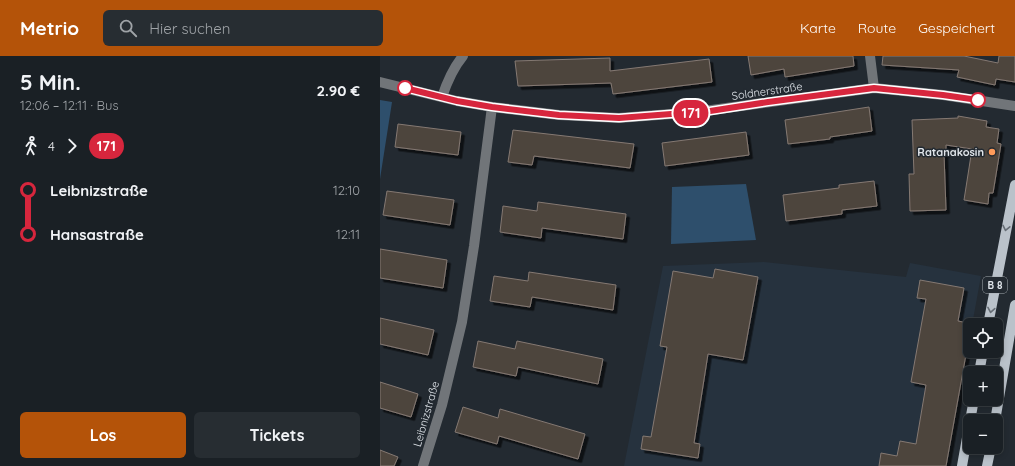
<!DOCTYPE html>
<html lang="de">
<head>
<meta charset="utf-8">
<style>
  :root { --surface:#1a2025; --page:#272d32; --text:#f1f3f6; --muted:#9fa3a7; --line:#383e42; --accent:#b45309 }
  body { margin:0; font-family:Quicksand,sans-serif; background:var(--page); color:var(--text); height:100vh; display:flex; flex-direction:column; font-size:15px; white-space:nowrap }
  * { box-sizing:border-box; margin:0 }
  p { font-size:13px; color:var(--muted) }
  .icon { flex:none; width:22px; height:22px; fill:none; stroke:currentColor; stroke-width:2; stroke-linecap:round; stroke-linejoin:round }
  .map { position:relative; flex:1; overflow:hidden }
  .drawer { display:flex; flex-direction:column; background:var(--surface); width:380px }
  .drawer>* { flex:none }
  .badge { padding:0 8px; border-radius:13px; font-size:14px; line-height:26px }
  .fabs { position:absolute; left:583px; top:262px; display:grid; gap:8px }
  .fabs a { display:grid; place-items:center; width:40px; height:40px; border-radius:6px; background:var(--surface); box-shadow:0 2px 6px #0003,0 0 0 1px var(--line); font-size:20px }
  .map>.badge { position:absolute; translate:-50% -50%; box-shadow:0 0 0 2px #fff }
  .legs { display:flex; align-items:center; gap:6px; height:44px; padding:0 20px; font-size:13px }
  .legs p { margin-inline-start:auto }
  .headline { display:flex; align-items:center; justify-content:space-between; height:68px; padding:0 20px }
  h1 { font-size:22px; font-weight:700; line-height:30px }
  .action { display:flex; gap:8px; margin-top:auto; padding:8px 20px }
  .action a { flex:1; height:46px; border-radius:6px; background:var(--accent); color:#fff; font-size:16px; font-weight:700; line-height:46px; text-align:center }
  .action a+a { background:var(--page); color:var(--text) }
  ul { padding:0 20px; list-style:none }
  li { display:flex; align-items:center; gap:14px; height:44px; font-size:15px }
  li i { display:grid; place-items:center; width:6px; height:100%; margin:0 5px; background:currentColor }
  li i::after { content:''; width:10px; height:10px; margin:-5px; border:3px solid; border-radius:50%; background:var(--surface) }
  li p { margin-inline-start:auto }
  li:first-child i { background:linear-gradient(#0000 50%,currentColor 0) }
  li:last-child i { background:linear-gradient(currentColor 50%,#0000 0) }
  header { display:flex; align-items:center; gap:24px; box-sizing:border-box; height:56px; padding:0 20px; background:var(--accent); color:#fff }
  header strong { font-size:19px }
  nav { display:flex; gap:22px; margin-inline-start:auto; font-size:14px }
  .search { width:280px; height:36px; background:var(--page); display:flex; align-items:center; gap:10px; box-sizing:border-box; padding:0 14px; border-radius:6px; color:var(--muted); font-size:15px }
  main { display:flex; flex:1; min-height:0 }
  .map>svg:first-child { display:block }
</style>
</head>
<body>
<header>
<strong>Metrio</strong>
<div class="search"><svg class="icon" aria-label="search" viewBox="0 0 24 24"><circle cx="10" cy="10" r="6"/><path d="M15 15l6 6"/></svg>Hier suchen</div>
<nav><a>Karte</a><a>Route</a><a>Gespeichert</a></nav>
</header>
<main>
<section class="drawer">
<div class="headline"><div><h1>5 Min.</h1><p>12:06 – 12:11 · Bus</p></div><b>2.90 €</b></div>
<div class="legs"><svg class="icon" aria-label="walk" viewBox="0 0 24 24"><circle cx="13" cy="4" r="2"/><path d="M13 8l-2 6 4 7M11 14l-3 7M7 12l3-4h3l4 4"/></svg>4<svg class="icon" aria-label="forward" viewBox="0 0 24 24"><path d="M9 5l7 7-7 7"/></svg><b class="badge" style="background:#d7263d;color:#fff">171</b></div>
<ul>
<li><i style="color:#d7263d"></i><b>Leibnizstraße</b><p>12:10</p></li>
<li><i style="color:#d7263d"></i><b>Hansastraße</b><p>12:11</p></li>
</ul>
<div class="action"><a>Los</a><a>Tickets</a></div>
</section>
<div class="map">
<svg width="635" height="410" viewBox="0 0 635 410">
  <defs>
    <filter id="shadow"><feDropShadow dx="3.5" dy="3.5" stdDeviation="0" flood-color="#0009"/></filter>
  </defs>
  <rect width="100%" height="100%" fill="#232a31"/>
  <polygon fill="#26323e" points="384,206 526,221 530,207 601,220 592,269 590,269 590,278 566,410 244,410 283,210"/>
  <g fill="#2e4f6c">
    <polygon points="0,44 12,46 0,123"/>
    <polygon points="366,128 376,184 291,188 292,131"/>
  </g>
  <g fill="#4e443e" stroke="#847972" filter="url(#shadow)">
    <polygon points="368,0 473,0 474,10 405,21 404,13 371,19"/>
    <polygon points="503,0 584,0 618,7 619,0 635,0 635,26 616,23 615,29 577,21 579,14 502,9"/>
    <polygon points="230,2 230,15 329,3 332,26 233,38 231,27 138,30 135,5"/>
    <polygon points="489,51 492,75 450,81 450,83 408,88 405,64"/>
    <polygon points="578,60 607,65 606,71 619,73 617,87 621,88 613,137 609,137 608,148 584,144 592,93 566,89 566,98 564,98 566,154 530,155 529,118 534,118 532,64 578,62"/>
    <polygon points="18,68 81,76 78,99 15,91"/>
    <polygon points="133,74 254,88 250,112 154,100 152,109 128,106"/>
    <polygon points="366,76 369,99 285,110 282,87"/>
    <polygon points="494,125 497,150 462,154 462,158 406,165 403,139 459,132 459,129"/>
    <polygon points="7,135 74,144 70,169 3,159"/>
    <polygon points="158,146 246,158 243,183 162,172 161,182 120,176 123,150 157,155"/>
    <polygon points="0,193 67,204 63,232 0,222"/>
    <polygon points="335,213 378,221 363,304 328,298 314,387 320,388 318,402 261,393 263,380 271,381 287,291 280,290 293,215 333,222"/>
    <polygon points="149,216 236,229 233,254 152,241 150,251 110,245 114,220 148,225"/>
    <polygon points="540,224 584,232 578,265 592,268 590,269 590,276 566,410 499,410 501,397 517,400 520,385 536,388 546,329 531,326 546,243 537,242"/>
    <polygon points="0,262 54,274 48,299 0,288"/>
    <polygon points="98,285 135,293 137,285 223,303 218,328 138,311 136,320 93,311"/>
    <polygon points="0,326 38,338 31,361 0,352"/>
    <polygon points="83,351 118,362 120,353 205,378 198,403 119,380 117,388 75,376"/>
    <polygon points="0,394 18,401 14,410 0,410"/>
  </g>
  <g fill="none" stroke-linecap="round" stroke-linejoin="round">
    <g stroke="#717579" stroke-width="10">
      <polyline points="490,0 494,32"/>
      <polyline points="0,26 77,45 112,51 179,59 239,62 317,56 494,32 563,39 635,50"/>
      <path d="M62,41C67,26 73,12 83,0"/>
      <polyline points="43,410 62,349 82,266 94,190 112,51"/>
    </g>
    <g stroke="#bac2ca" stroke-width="10">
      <polyline points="608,269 635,129"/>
      <polyline points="599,317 603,295"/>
      <polyline points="590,365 594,343"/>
      <polyline points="615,365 635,249"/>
      <polyline points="582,410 590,365"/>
      <polyline points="607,410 611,391"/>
    </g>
  </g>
  <defs><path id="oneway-chevron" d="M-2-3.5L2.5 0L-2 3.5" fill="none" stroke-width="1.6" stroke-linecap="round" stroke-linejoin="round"/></defs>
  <g stroke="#676e76">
    <use href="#oneway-chevron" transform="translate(626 172) rotate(102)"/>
    <use href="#oneway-chevron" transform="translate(611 254) rotate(100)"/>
  </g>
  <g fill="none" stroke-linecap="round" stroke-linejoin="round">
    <defs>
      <polyline id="line-1" points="25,32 77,45 112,51 179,59 239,62 330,55 388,46 494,32 563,39 598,44"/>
    </defs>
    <use href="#line-1" stroke="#fff" stroke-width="9"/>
    <use href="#line-1" stroke="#d7263d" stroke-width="6"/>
  </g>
  <g fill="#fff" stroke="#d7263d" stroke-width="2">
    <circle cx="25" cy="32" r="7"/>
    <circle cx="598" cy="44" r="7"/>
  </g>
  <circle fill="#ff9b5a" stroke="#232a31" stroke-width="1.5" cx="612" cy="96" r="4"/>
  <g text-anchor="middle" stroke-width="3" stroke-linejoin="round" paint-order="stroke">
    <rect fill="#232a31" stroke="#a8aeb3" stroke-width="1" x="603" y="221" width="24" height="16" rx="3"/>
    <g font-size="10" font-weight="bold" fill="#e1e6eb">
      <text x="615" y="233">B 8</text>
    </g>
    <g font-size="11" fill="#e1e6eb" stroke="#232a31">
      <text transform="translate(387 35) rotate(-8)" y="4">Soldnerstraße</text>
      <text transform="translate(46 358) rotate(-74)" y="4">Leibnizstraße</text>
    </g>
    <g font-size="11" font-weight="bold" fill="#e1e6eb" stroke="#232a31" text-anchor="end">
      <text x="604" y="100">Ratanakosin</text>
    </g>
  </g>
</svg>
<div class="fabs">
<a><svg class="icon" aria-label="locate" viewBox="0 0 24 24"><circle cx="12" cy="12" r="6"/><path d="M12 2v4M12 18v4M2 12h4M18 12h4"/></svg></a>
<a>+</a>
<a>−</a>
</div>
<b class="badge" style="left:311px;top:57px;background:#d7263d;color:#fff">171</b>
</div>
</main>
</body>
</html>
